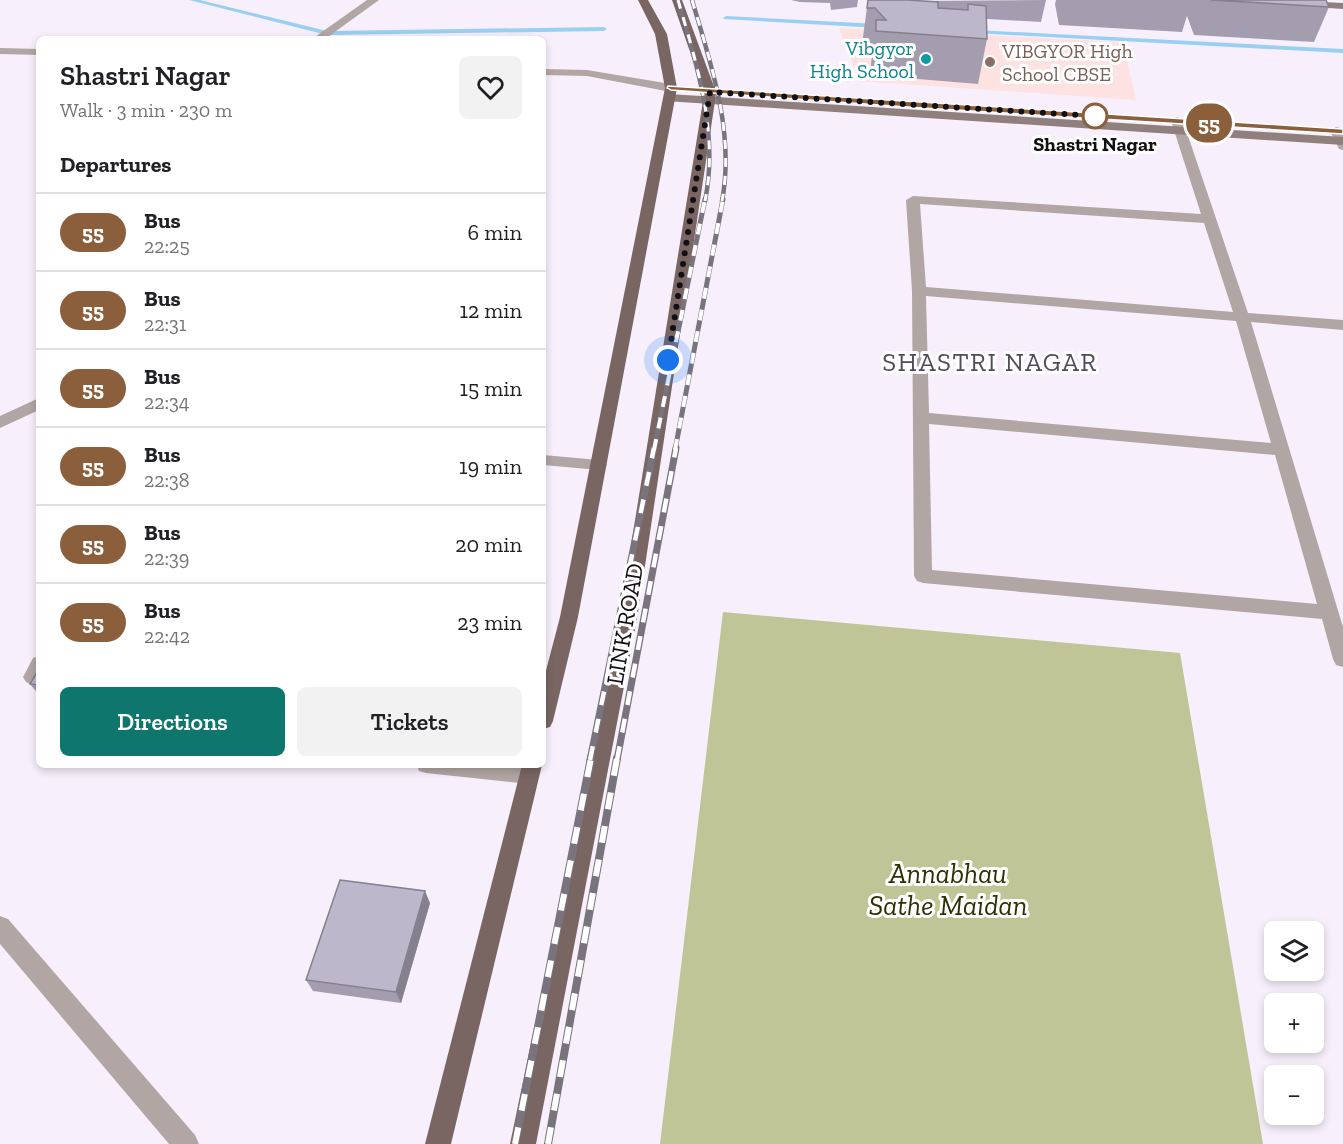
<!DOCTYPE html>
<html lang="en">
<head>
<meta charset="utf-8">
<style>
  :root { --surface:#fff; --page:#f2f2f2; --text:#202124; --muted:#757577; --line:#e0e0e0; --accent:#0f766e }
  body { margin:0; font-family:"Zilla Slab",serif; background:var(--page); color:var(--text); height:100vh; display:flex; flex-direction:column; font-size:22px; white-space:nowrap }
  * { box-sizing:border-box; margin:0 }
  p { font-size:20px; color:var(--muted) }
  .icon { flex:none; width:33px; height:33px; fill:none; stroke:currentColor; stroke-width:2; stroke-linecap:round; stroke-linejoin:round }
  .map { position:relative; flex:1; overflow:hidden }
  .drawer { position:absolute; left:36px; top:36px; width:510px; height:732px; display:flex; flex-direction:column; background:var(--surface); border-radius:9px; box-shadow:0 3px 9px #0003 }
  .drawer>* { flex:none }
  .badge { padding:0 12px; border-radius:20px; font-size:21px; line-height:39px }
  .tools { position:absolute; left:1264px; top:921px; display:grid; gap:12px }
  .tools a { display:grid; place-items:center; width:60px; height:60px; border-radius:9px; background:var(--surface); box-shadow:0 3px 9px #0003; font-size:30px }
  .you { position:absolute; width:30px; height:30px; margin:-15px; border:4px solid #fff; border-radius:50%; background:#1a73e8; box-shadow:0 0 0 9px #1a73e833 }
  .map>.badge { position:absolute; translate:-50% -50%; box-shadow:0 0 0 3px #fff }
  h2 { padding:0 24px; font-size:22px; line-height:54px }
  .round { display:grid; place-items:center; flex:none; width:63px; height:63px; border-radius:9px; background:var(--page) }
  .head { display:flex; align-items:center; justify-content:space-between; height:102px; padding:0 24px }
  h1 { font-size:28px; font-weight:600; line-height:45px }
  .cta { display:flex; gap:12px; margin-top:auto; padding:12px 24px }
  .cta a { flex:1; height:69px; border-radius:9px; background:var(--accent); color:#fff; font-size:24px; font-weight:600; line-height:69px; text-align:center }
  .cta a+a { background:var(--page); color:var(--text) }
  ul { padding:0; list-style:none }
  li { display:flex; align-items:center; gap:18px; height:78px; padding:0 24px; border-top:2px solid var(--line) }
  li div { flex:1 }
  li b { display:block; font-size:22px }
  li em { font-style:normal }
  li .badge { min-width:66px; font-weight:700; text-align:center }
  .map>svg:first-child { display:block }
</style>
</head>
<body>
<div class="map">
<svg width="1343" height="1144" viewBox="0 0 1343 1144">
  <rect width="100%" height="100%" fill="#f7f0fc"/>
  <polygon fill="#fde2e1" points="839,28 1123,42 1136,100 859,81"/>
  <polygon fill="#c0c597" points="723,612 1180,653 1263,1144 660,1144"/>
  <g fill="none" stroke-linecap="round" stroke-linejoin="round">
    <g fill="#99cff2" fill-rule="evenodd">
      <polygon points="189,0 200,0 327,31 604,27 607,29 604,31 327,35"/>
      <polygon points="726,16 878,24 881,26 878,28 724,19 723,18"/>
      <polygon points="975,30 1343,49 1343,53 973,33 972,32"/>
    </g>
    <g fill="#b1a6a3" fill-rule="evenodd">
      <polygon points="543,455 599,460 604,461 607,465 604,469 599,470 543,465"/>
      <polygon points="39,656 39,689 26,682 23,677 33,658"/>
      <path d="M417,765C450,765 506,759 536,770L538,776L536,782L529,784L426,773L419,771Z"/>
    </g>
    <g fill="#b1a6a3" fill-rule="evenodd">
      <polygon points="367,0 379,0 325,39 312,39"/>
      <polygon points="0,48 39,49 39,55 0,54"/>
      <polygon points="543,69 587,70 671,84 677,88 671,92 587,76 543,75"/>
      <path d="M1177,117L1183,121L1248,313L1343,320V330L1251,322L1343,627V667L1336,665L1333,659L1322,619L923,583L917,581L914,576L912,291L906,200L913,196L1201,214L1171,121ZM920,204L1204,223L1233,312L926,287ZM926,296L1236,321L1271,443L929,413ZM929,424L1275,455L1317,604L932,570Z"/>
      <polygon points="1336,127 1340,128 1343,133 1343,150 1339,149 1330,131"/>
      <polygon points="39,398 39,410 0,428 0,416"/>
      <polygon points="0,916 8,919 195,1135 199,1144 169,1144 0,944"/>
    </g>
    <g fill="#90807d" fill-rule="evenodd">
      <polygon points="1303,1 1343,3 1343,9 1299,6 1298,4"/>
      <polygon points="669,94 1343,137 1343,145 665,101 663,98"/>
    </g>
    <g fill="#796662" fill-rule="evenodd">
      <polygon points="638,0 648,0 667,34 677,88 578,617 553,721 550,727 543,729 543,682 560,617 665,88 655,34"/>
      <polygon points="672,0 682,0 716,92 715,101 637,619 536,1144 510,1144 619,619 703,101 704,92"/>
      <polygon points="522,765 542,765 451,1144 425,1144"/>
    </g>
    <defs>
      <g id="rail-far3">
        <path d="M678,0C697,65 719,133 705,201"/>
        <path d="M692,0C711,64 735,133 722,201"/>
      </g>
      <g id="rail-far2">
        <polyline points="654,450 705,199"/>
        <polyline points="675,450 723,199"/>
      </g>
      <g id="rail-far1">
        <polyline points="590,760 654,448"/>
        <polyline points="617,760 676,448"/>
      </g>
      <g id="rail">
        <polyline points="515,1144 591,758"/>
        <polyline points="548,1144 617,758"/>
      </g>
    </defs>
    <use href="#rail-far3" stroke="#78737c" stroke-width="4.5"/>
    <use href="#rail-far2" stroke="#78737c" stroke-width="5"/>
    <use href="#rail-far1" stroke="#78737c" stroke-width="7"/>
    <use href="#rail" stroke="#78737c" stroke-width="8"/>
    <use href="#rail-far3" stroke="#fff" stroke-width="3" stroke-dasharray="9" stroke-linecap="butt"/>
    <use href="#rail-far2" stroke="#fff" stroke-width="4" stroke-dasharray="11" stroke-linecap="butt"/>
    <use href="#rail-far1" stroke="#fff" stroke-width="4.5" stroke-dasharray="14" stroke-linecap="butt"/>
    <use href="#rail" stroke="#fff" stroke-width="6" stroke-dasharray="17" stroke-linecap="butt"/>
  </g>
  <g fill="#a39daf">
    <polygon points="791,0 858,0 857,7 831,10 830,3 800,2"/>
    <polygon points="868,0 916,1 1046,0 1041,22 987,19 987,39 978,84 870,75 872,54 869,52 861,52"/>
    <polygon points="1056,0 1326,0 1329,7 1314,42 1194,35 1187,16 1182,32 1059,25 1055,4"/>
    <polygon points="39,669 39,695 30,684"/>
    <polygon points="430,903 401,1003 313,991 306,980"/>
  </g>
  <polygon fill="#84808e" points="425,891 430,903 401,1003 396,992"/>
  <g fill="#bdb7cb" stroke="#84808e" stroke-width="1.5">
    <polygon points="868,0 908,0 938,2 938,8 968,10 968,4 986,6 987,39 876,31 876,20 886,20 875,8 867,8"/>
    <polygon points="1211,0 1326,0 1329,7"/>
    <polygon points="39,669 39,685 30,684"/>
    <polygon points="340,880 425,891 396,992 306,980"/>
  </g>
  <polygon fill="#8b5e3c" stroke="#fff" stroke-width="1.5" points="668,86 1343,129 1343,134 907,107 671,90 667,88"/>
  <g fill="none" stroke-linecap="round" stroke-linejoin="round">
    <polyline stroke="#120f15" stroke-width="6" stroke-dasharray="0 10.8" points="668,360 710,92 1095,116"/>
  </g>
  <circle fill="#0f9aa8" stroke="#fff" stroke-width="2" cx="926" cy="59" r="6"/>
  <circle fill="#8d6e63" stroke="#fff" stroke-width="2" cx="990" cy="62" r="6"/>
  <circle fill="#fff" stroke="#8b5e3c" stroke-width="3" cx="1095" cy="116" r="12"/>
  <g text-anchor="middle" stroke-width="6" stroke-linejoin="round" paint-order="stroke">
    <g font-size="20" fill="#0d838f" stroke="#fff" text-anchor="end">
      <text x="914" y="55">Vibgyor<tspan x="914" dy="23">High School</tspan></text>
    </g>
    <g font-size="20" fill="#785e54" stroke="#fff" text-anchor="start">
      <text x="1002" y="58">VIBGYOR High<tspan x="1002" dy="23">School CBSE</tspan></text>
    </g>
    <g font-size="20" font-weight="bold" fill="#120f15" stroke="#fff">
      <text x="1095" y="151">Shastri Nagar</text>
    </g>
    <g font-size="24" fill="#120f15" stroke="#fff">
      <text transform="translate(625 624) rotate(-80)" y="8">LINK ROAD</text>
    </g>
    <g font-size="26" letter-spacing="1.5" fill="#534a5a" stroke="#fff">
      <text x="990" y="371">SHASTRI NAGAR</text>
    </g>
    <g font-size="28" font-style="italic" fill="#2e3003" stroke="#fff">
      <text x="948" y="883">Annabhau<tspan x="948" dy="32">Sathe Maidan</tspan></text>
    </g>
  </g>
</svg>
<div class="tools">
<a><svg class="icon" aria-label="layers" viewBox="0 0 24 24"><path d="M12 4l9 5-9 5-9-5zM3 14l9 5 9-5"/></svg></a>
<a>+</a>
<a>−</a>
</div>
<div class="you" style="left:668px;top:360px"></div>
<b class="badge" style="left:1209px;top:123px;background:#8b5e3c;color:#fff">55</b>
<section class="drawer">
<div class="head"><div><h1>Shastri Nagar</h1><p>Walk · 3 min · 230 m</p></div><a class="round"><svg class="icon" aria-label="heart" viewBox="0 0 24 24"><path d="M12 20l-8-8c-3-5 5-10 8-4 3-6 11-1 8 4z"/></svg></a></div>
<h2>Departures</h2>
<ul>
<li><span class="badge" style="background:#8b5e3c;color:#fff">55</span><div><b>Bus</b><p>22:25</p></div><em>6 min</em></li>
<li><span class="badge" style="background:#8b5e3c;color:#fff">55</span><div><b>Bus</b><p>22:31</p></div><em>12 min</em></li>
<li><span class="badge" style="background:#8b5e3c;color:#fff">55</span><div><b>Bus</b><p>22:34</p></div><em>15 min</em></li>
<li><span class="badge" style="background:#8b5e3c;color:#fff">55</span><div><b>Bus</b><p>22:38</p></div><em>19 min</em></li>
<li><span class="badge" style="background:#8b5e3c;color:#fff">55</span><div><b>Bus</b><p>22:39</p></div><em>20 min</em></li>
<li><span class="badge" style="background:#8b5e3c;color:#fff">55</span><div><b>Bus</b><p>22:42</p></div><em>23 min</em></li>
</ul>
<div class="cta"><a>Directions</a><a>Tickets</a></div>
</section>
</div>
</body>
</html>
